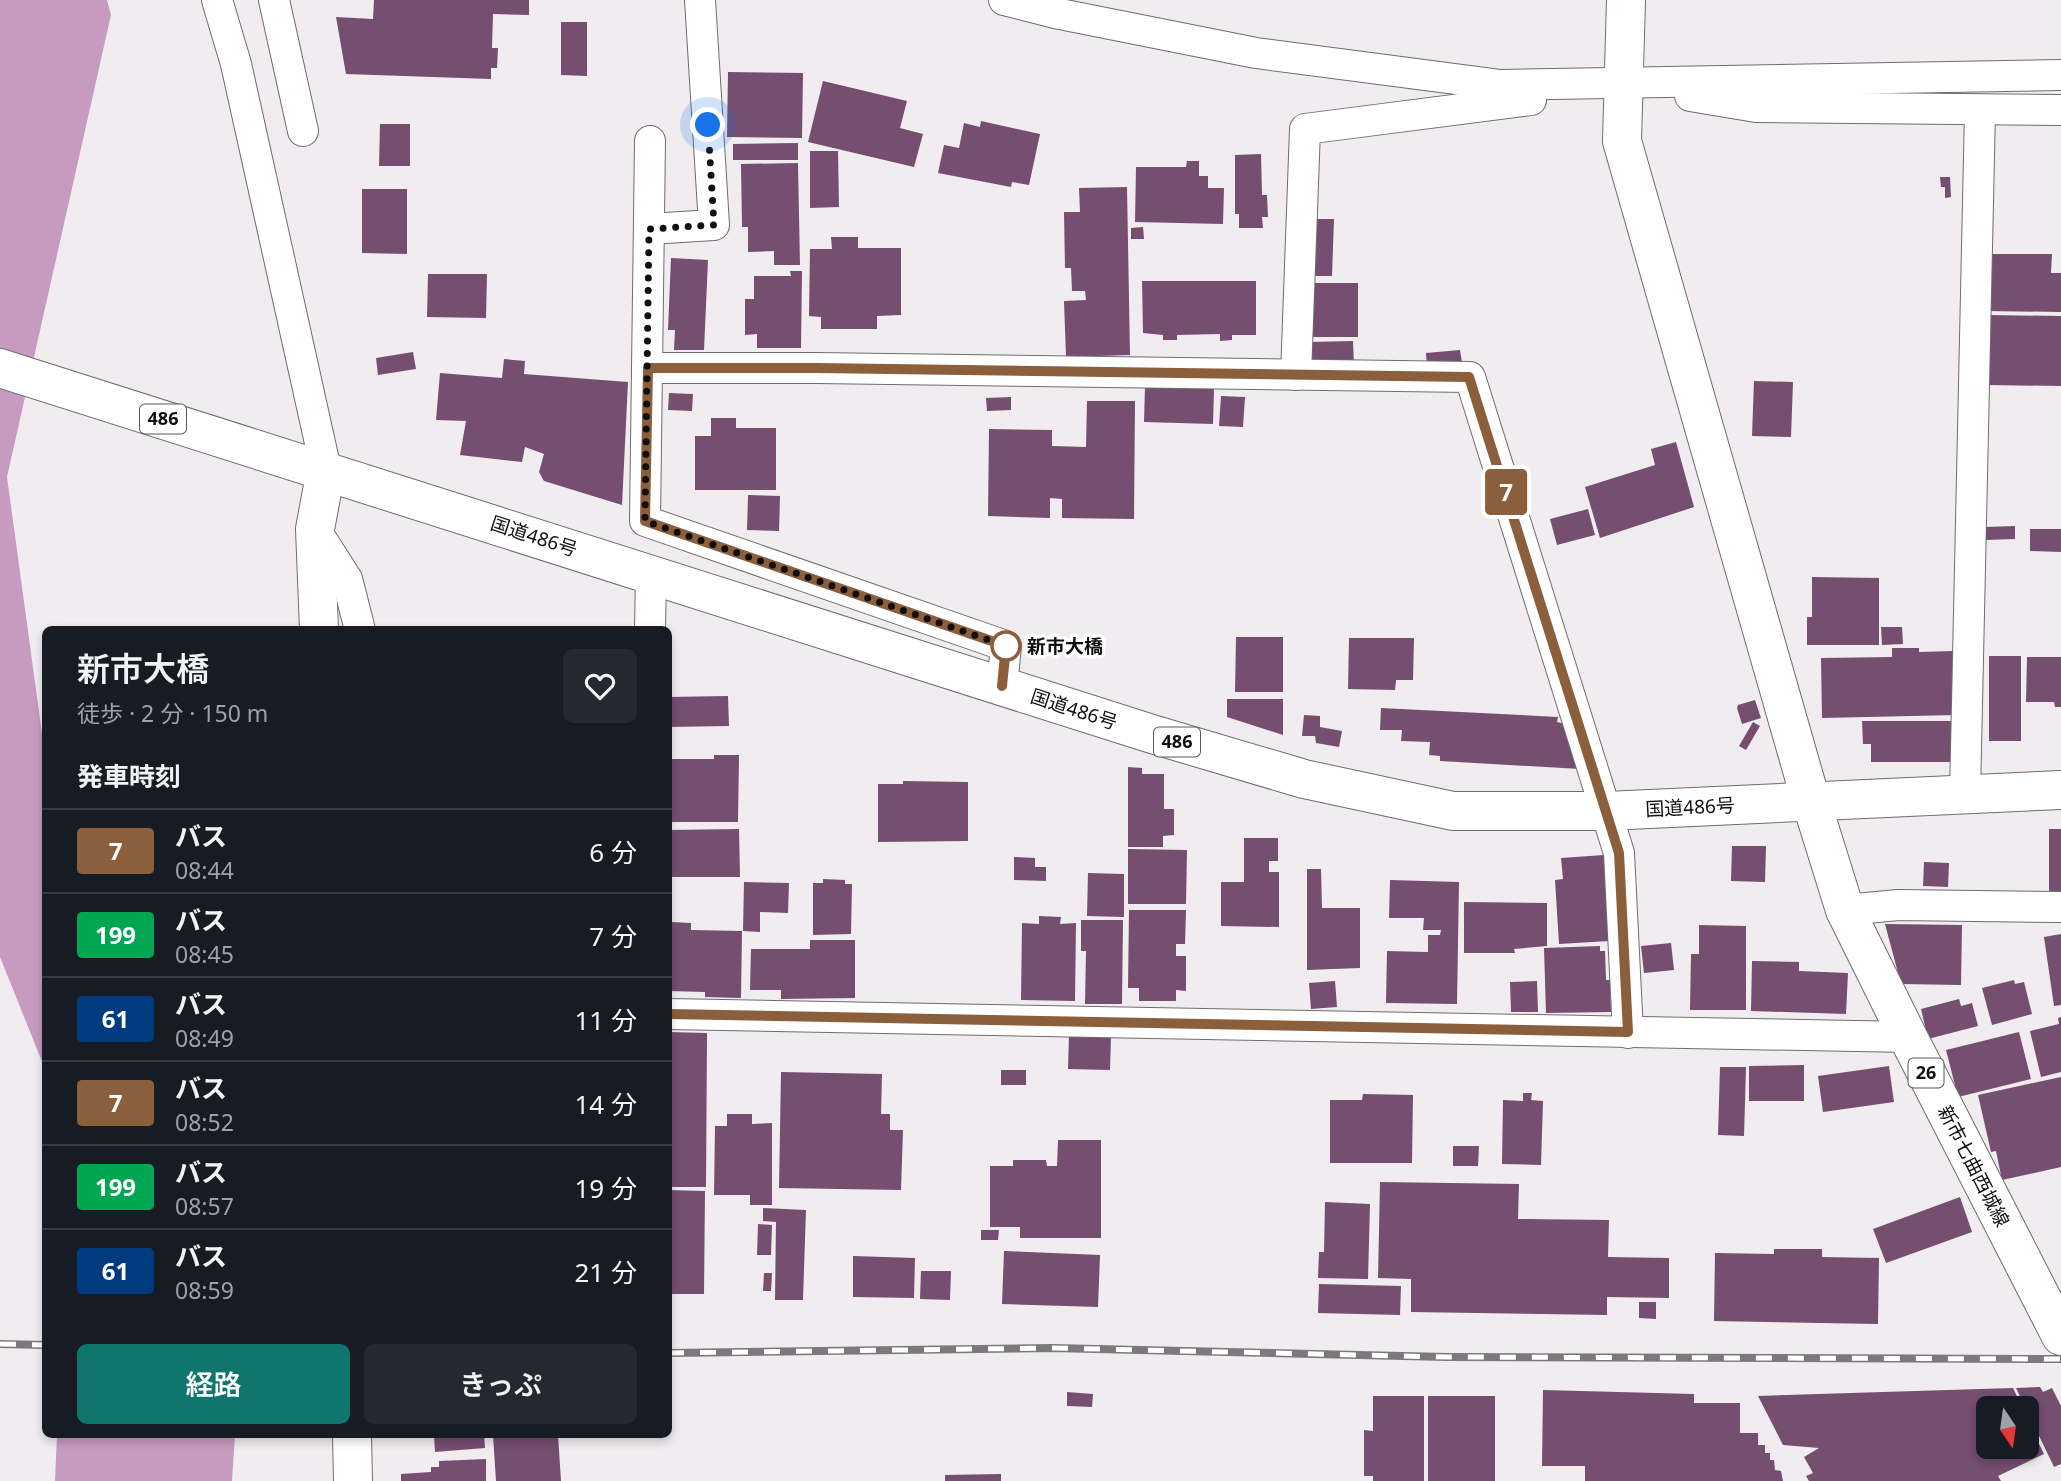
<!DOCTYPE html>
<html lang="ja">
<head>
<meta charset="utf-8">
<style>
  :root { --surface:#171b24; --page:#242831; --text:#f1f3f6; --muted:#9ea1a6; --line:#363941; --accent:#0f766e }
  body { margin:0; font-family:"Noto Sans","Noto Sans JP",sans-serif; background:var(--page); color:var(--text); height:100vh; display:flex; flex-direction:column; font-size:26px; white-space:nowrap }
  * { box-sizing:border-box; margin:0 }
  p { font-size:23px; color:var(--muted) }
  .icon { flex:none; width:38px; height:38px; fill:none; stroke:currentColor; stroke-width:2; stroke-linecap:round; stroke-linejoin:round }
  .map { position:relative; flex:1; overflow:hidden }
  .side { position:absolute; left:42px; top:626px; width:630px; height:812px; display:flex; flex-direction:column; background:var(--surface); border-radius:10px; box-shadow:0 4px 10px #0003 }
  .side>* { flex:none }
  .badge { padding:0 14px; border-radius:5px; font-size:24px; line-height:46px }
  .needle { width:46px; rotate:167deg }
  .tools { position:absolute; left:1976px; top:1396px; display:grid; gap:14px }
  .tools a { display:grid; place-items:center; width:63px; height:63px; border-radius:10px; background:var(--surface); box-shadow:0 4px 10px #0003; font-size:35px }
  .you { position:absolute; width:35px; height:35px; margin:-18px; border:5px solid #fff; border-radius:50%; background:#1a73e8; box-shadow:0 0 0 10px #1a73e833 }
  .map>.badge { position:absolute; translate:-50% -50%; box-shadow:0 0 0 4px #fff }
  h2 { padding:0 35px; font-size:26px; line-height:63px }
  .round { display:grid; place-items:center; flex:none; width:74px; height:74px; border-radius:10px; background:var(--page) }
  .headline { display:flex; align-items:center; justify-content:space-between; height:119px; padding:0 35px }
  h1 { font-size:33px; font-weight:600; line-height:52px }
  .primary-button { display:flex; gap:14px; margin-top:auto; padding:14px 35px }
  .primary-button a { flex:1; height:80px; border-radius:10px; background:var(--accent); color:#fff; font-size:28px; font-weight:600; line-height:80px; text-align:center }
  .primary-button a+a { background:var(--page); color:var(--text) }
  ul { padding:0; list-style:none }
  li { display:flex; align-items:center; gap:21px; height:84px; padding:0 35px; border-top:2px solid var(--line) }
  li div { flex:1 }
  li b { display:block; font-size:26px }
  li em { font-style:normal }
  li .badge { min-width:77px; font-weight:700; text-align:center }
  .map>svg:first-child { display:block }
</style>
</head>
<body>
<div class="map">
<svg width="2061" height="1481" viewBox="0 0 2061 1481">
  <rect width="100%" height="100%" fill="#f0ecef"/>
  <g fill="#c79bbf">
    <polygon points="0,0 107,0 111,15 7,477 46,763 45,1069 0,957"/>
    <polygon points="57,1435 235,1435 232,1481 55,1481"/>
  </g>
  <g fill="#754e70">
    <polygon points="374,0 529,0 529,15 493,14 492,48 498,48 497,68 491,68 491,79 346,74 336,17 373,19"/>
    <polygon points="561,22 587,22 587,76 561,75"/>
    <polygon points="728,72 803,73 802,138 727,137"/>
    <polygon points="823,81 907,101 900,128 923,134 914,167 808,142"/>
    <polygon points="981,121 1040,134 1029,185 1012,182 1011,187 938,173 944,145 959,148 964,123 980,127"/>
    <polygon points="380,124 410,124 410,166 379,166"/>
    <polygon points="798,143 798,160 733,160 733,144"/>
    <polygon points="810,151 838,151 839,207 810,208"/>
    <polygon points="1261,154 1262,195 1267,195 1268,217 1262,217 1263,228 1239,228 1239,214 1235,214 1235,155"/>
    <polygon points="1187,161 1199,161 1199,176 1208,176 1208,188 1224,188 1223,224 1135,222 1136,167 1186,167"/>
    <polygon points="798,163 800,265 774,265 774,251 748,252 748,227 742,227 741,164"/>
    <polygon points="1940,177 1950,177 1951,197 1945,198 1945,187 1941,187"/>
    <polygon points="1127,187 1130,355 1066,357 1064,301 1086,300 1085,291 1072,291 1071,268 1065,268 1064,212 1080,212 1079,188"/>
    <polygon points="362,189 407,189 407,254 362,253"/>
    <polygon points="1311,219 1334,219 1332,276 1309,276"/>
    <polygon points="1143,227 1144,239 1131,239 1131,228"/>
    <polygon points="831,237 858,237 858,248 901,248 901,315 877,316 877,329 821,329 821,317 809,316 810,249 832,249"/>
    <polygon points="1988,254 2052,254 2051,273 2061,273 2061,312 1987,311"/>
    <polygon points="671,258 708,260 704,350 674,350 675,330 668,330"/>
    <polygon points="790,271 802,271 801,348 757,348 757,334 745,335 745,299 754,299 754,276 791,276"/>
    <polygon points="428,274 487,274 486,318 427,317"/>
    <polygon points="1142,281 1256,281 1256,335 1232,335 1232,340 1220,341 1220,334 1177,335 1177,340 1163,340 1163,335 1143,333"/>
    <polygon points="1311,283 1358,283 1358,337 1310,337"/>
    <polygon points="1989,315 2061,316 2061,386 1988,385"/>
    <polygon points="1353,341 1354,366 1310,367 1310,342"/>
    <polygon points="1460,350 1462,363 1427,367 1426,353"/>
    <polygon points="413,352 416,369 378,375 376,358"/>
    <polygon points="504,359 525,361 524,374 628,382 622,505 544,481 539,472 544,454 525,447 522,462 460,455 466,421 436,420 440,373 502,378"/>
    <polygon points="1754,381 1793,382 1791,437 1752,436"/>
    <polygon points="1145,387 1214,389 1213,424 1144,422"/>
    <polygon points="669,393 693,394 692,411 668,410"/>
    <polygon points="1221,396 1245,397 1243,427 1219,426"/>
    <polygon points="1011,397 1011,410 987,411 986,398"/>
    <polygon points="1087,401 1135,401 1134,519 1062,518 1062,499 1050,498 1050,518 988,516 989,429 1052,430 1052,446 1086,447"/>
    <polygon points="711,418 736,418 736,428 776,428 776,490 695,490 695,436 711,436"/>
    <polygon points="1676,442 1694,507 1600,538 1585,487 1655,465 1651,449"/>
    <polygon points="748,495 780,496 779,531 747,530"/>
    <polygon points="1588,509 1595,535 1557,545 1550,519"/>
    <polygon points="2015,526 2015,539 1986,540 1986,527"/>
    <polygon points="2030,529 2061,529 2061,552 2030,551"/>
    <polygon points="1812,577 1879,578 1879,645 1807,645 1807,617 1812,617"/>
    <polygon points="1881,627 1902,627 1903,644 1882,645"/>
    <polygon points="1236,637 1283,637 1283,692 1235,692"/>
    <polygon points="1349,638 1414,638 1413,680 1396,680 1395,690 1348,689"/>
    <polygon points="1892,648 1919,648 1919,652 1954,651 1956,715 1822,718 1821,658 1892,657"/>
    <rect x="1989" y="656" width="32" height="85"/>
    <polygon points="2027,657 2061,657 2061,707 2055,707 2054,702 2026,702"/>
    <polygon points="728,696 729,726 668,727 668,697"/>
    <polygon points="1227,699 1283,699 1283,735 1227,717"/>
    <polygon points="1755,700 1761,718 1742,724 1737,708 1738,705"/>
    <polygon points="1381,708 1558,717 1557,722 1566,724 1580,769 1440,761 1440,756 1429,755 1430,742 1401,741 1402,730 1380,730"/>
    <polygon points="1304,715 1320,716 1320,727 1342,731 1339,747 1316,743 1315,736 1302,736"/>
    <polygon points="1862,721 1955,721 1955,762 1871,762 1871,744 1863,744"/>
    <polygon points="1753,722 1760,726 1746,750 1739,746"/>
    <polygon points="714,755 739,755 738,822 668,822 668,759 714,759"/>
    <polygon points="1128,767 1142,768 1142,774 1164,774 1164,809 1174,809 1174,835 1163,836 1163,847 1128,847"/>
    <polygon points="903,781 968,782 968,841 878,842 878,784 903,784"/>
    <polygon points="739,829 740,877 668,877 668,830"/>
    <rect x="2049" y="829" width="12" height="64"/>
    <polygon points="1244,838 1278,838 1278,861 1269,861 1269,872 1279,872 1279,927 1221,926 1221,882 1244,882"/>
    <polygon points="1732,846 1766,846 1765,882 1731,881"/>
    <polygon points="1128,849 1187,850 1186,904 1128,904"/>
    <polygon points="1604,855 1609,941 1559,944 1555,880 1563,879 1561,858"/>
    <polygon points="1014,857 1035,858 1035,867 1046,867 1046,881 1014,880"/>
    <polygon points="1924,862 1949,863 1948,887 1923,886"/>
    <polygon points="1307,869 1321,869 1322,908 1360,908 1360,968 1307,970"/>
    <polygon points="1088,873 1124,874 1124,917 1087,916"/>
    <polygon points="823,879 845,880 845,884 852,884 851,934 813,935 813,883 823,883"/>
    <polygon points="1390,880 1459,882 1457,1004 1386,1003 1387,951 1428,952 1428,935 1440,935 1441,930 1423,930 1424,918 1389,918"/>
    <polygon points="744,882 789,883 788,913 760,912 760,932 743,931"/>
    <polygon points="1464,902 1547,903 1547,946 1514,949 1515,953 1464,953"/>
    <polygon points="1129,910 1186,910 1185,944 1176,944 1176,956 1186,956 1186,991 1176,990 1176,1001 1139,1001 1139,988 1128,988"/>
    <polygon points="1039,916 1061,917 1060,924 1076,923 1075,1001 1021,1000 1022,923 1039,924"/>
    <polygon points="1081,920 1123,920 1122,1004 1085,1004 1086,951 1081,951"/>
    <polygon points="671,922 691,923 691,930 742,931 741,998 705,997 705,992 668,991 668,929 671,929"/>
    <polygon points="1885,924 1962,925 1961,985 1901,984"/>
    <polygon points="1699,925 1746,926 1746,1010 1690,1010 1691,954 1699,954"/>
    <polygon points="2061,934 2061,1005 2054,1006 2044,937"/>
    <polygon points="810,940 855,940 855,998 781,999 781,990 750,990 751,949 810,949"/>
    <polygon points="1671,943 1674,970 1644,973 1641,946"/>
    <polygon points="1600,946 1600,951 1605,951 1606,980 1610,980 1611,1012 1546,1013 1544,948"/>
    <polygon points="1752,961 1799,962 1799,971 1848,973 1846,1014 1751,1011"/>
    <polygon points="2014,980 2015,984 2024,982 2032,1014 1992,1025 1982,988"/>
    <polygon points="1335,981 1337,1007 1311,1009 1309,983"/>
    <polygon points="1537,981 1538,1012 1511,1012 1510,982"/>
    <polygon points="1959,999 1961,1006 1972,1003 1978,1026 1928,1039 1921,1009"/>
    <polygon points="2061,1017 2061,1072 2041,1077 2030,1031 2059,1024 2058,1018"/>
    <polygon points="668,1032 707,1033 706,1187 668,1187"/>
    <polygon points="2019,1032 2031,1079 1958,1097 1946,1050"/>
    <polygon points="1069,1034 1111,1035 1110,1070 1068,1069"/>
    <polygon points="1804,1065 1804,1101 1749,1101 1749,1066"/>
    <polygon points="1889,1066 1894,1102 1823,1112 1818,1076"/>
    <polygon points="1720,1067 1746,1067 1744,1136 1718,1135"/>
    <rect x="1001" y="1070" width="25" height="15"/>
    <polygon points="781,1072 882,1074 881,1114 890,1114 890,1130 903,1130 901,1190 779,1188"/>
    <polygon points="2061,1077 2061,1167 2002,1180 1996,1151 1991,1152 1978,1095"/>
    <polygon points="1523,1093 1532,1093 1531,1100 1543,1101 1541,1165 1502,1164 1503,1100 1523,1101"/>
    <polygon points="1363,1094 1413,1095 1412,1163 1330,1163 1330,1100 1362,1100"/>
    <polygon points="727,1114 752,1114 752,1124 772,1123 772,1205 750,1205 750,1195 714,1195 715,1126 727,1126"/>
    <polygon points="1058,1140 1101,1140 1101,1238 1020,1238 1020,1227 990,1227 990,1166 1013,1166 1013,1160 1046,1160 1047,1166 1057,1166"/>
    <polygon points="1453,1146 1479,1146 1478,1166 1453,1166"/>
    <polygon points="1380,1182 1519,1184 1518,1219 1609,1220 1608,1257 1669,1258 1669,1298 1607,1297 1607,1315 1411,1312 1411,1279 1378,1278"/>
    <polygon points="668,1190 705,1191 704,1294 668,1294"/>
    <polygon points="1960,1197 1972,1232 1886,1263 1873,1229"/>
    <polygon points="1325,1202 1370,1204 1368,1279 1318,1278 1319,1252 1324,1252"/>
    <polygon points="763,1208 806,1210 803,1300 775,1300 776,1222 763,1221"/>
    <polygon points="758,1224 772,1225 771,1255 757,1255"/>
    <polygon points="981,1230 999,1230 998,1240 981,1240"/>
    <polygon points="1774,1249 1822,1249 1822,1257 1879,1258 1878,1324 1714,1321 1715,1253 1774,1254"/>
    <polygon points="1004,1251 1100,1255 1098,1307 1002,1304"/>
    <polygon points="853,1256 915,1258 914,1298 853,1297"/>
    <polygon points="921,1271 951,1271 950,1300 920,1299"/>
    <polygon points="764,1273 772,1273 771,1291 763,1291"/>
    <polygon points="1319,1284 1401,1286 1400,1315 1318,1313"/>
    <polygon points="1639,1302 1656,1302 1656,1319 1639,1318"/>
    <polygon points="2040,1387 2043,1392 2052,1388 2061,1406 2061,1464 2054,1467 2016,1388"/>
    <polygon points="2013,1388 2023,1409 1988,1409 1988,1447 2026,1447 2026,1417 2044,1454 1998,1476 2001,1481 1809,1481 1806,1476 1813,1473 1804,1457 1819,1448 1783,1445 1758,1396"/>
    <polygon points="1543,1390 1694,1394 1694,1403 1740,1403 1740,1433 1758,1433 1758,1445 1765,1445 1765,1453 1770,1453 1770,1460 1774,1460 1775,1470 1781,1471 1783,1481 1585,1481 1585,1466 1542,1466"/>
    <polygon points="1067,1392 1093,1394 1092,1407 1067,1406"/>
    <polygon points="1373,1396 1424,1396 1424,1481 1373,1481 1373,1476 1364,1476 1364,1430 1373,1431"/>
    <rect x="1428" y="1396" width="67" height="85"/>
    <polygon points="434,1435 484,1435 485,1448 435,1452"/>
    <polygon points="493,1435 558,1435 561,1481 496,1481"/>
    <polygon points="486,1459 486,1481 401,1481 401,1474 431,1472 431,1467 439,1467 439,1461"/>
    <polygon points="1001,1474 1001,1481 945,1481 945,1475"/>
  </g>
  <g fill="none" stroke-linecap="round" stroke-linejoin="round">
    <defs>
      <g id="street">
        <polyline points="217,0 236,64 326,470"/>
        <polyline points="274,0 303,131"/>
        <polyline points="1004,0 1055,13 1256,53 1501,85 2061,75"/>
        <polyline points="1690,96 1756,107 2061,110"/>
        <polyline points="650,141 645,521 1006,646 1002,686"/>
        <polyline points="649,229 714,225 700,0"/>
        <polyline points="648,368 816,368 1470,377 1619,853 1628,1033"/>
        <polyline points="1296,375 1305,129 1531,100"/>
        <polyline points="315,529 347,579 360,630"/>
        <polyline points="650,630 651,574"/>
        <polyline points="1965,795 1980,111"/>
        <polyline points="1845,910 1898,905 2061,907"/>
        <polyline points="668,1014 1908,1037"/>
      </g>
      <g id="secondary">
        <polyline points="1626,0 1622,141 1811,801"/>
        <polyline points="319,630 315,529 326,470"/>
        <polyline points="352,1435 353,1481"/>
      </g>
      <polyline id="primary" points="1811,801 1845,910 1908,1037 2061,1336"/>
      <polyline id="highway" points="0,368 1152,734 1304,779 1453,811 1606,811 2061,790"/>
    </defs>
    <use href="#street" stroke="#6f6c6e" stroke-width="32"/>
    <use href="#secondary" stroke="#6f6c6e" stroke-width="40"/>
    <use href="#primary" stroke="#6f6c6e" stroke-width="40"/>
    <use href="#highway" stroke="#6f6c6e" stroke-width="40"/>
    <use href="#street" stroke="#fff" stroke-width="30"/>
    <use href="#secondary" stroke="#fff" stroke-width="38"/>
    <use href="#primary" stroke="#fff" stroke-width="38"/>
    <use href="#highway" stroke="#fff" stroke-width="38"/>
    <defs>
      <g id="rail">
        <polyline points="0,1344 46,1345"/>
        <polyline points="668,1353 1052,1348 1447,1357 2061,1359"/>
      </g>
    </defs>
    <use href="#rail" stroke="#7b797b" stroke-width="8"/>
    <use href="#rail" stroke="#fff" stroke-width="5" stroke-dasharray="16" stroke-linecap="butt"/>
  </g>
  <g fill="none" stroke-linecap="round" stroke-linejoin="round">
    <defs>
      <polyline id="line" points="668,1014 1628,1032 1619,853 1469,377 816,368 648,368 645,521 1006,646 1002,686"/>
    </defs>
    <use href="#line" stroke="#fff" stroke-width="16"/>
    <use href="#line" stroke="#8b5e3c" stroke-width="10"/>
    <polyline stroke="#100f10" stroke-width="7" stroke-dasharray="0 12.6" points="708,125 714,225 649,229 645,521 1006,646"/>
  </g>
  <circle fill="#fff" stroke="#8b5e3c" stroke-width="3.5" cx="1006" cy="646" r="14"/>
  <g text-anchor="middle" stroke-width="7" stroke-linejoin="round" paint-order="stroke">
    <g fill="#fff" stroke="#585758" stroke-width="2">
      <rect x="140" y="404.5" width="46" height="29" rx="5"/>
      <rect x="1154" y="727.5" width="46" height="29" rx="5"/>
      <rect x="1908.5" y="1058.5" width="35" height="29" rx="5"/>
    </g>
    <g font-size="18" font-weight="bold" fill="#100f10">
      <text x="163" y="425">486</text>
      <text x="1177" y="748">486</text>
      <text x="1926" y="1079">26</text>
    </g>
    <g font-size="19" fill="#100f10" stroke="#fff">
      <text transform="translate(534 536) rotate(18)" y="7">国道486号</text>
      <text transform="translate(1074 709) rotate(18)" y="7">国道486号</text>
      <text transform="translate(1690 807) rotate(-3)" y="7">国道486号</text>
      <text transform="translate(1974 1166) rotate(63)" y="7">新市七曲西城線</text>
    </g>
    <g font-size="19" font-weight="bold" fill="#100f10" stroke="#fff" text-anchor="start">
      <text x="1027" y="653">新市大橋</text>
    </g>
  </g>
</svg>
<div class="tools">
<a><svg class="needle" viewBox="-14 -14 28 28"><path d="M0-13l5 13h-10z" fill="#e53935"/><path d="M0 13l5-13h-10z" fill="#9ea1a6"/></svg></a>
</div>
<div class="you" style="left:708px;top:125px"></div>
<b class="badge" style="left:1506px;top:492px;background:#8b5e3c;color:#fff">7</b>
<section class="side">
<div class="headline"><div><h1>新市大橋</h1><p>徒歩 · 2 分 · 150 m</p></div><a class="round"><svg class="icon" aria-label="heart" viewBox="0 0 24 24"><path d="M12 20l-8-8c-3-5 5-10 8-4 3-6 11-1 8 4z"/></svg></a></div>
<h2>発車時刻</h2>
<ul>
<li><span class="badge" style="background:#8b5e3c;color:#fff">7</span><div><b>バス</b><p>08:44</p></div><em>6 分</em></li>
<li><span class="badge" style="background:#00a651;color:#fff">199</span><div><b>バス</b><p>08:45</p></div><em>7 分</em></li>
<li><span class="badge" style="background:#003b80;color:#fff">61</span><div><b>バス</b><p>08:49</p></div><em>11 分</em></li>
<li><span class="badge" style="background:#8b5e3c;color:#fff">7</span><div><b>バス</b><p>08:52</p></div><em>14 分</em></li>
<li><span class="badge" style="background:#00a651;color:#fff">199</span><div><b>バス</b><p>08:57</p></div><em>19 分</em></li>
<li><span class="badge" style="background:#003b80;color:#fff">61</span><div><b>バス</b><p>08:59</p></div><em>21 分</em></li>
</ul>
<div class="primary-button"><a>経路</a><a>きっぷ</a></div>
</section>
</div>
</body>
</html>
